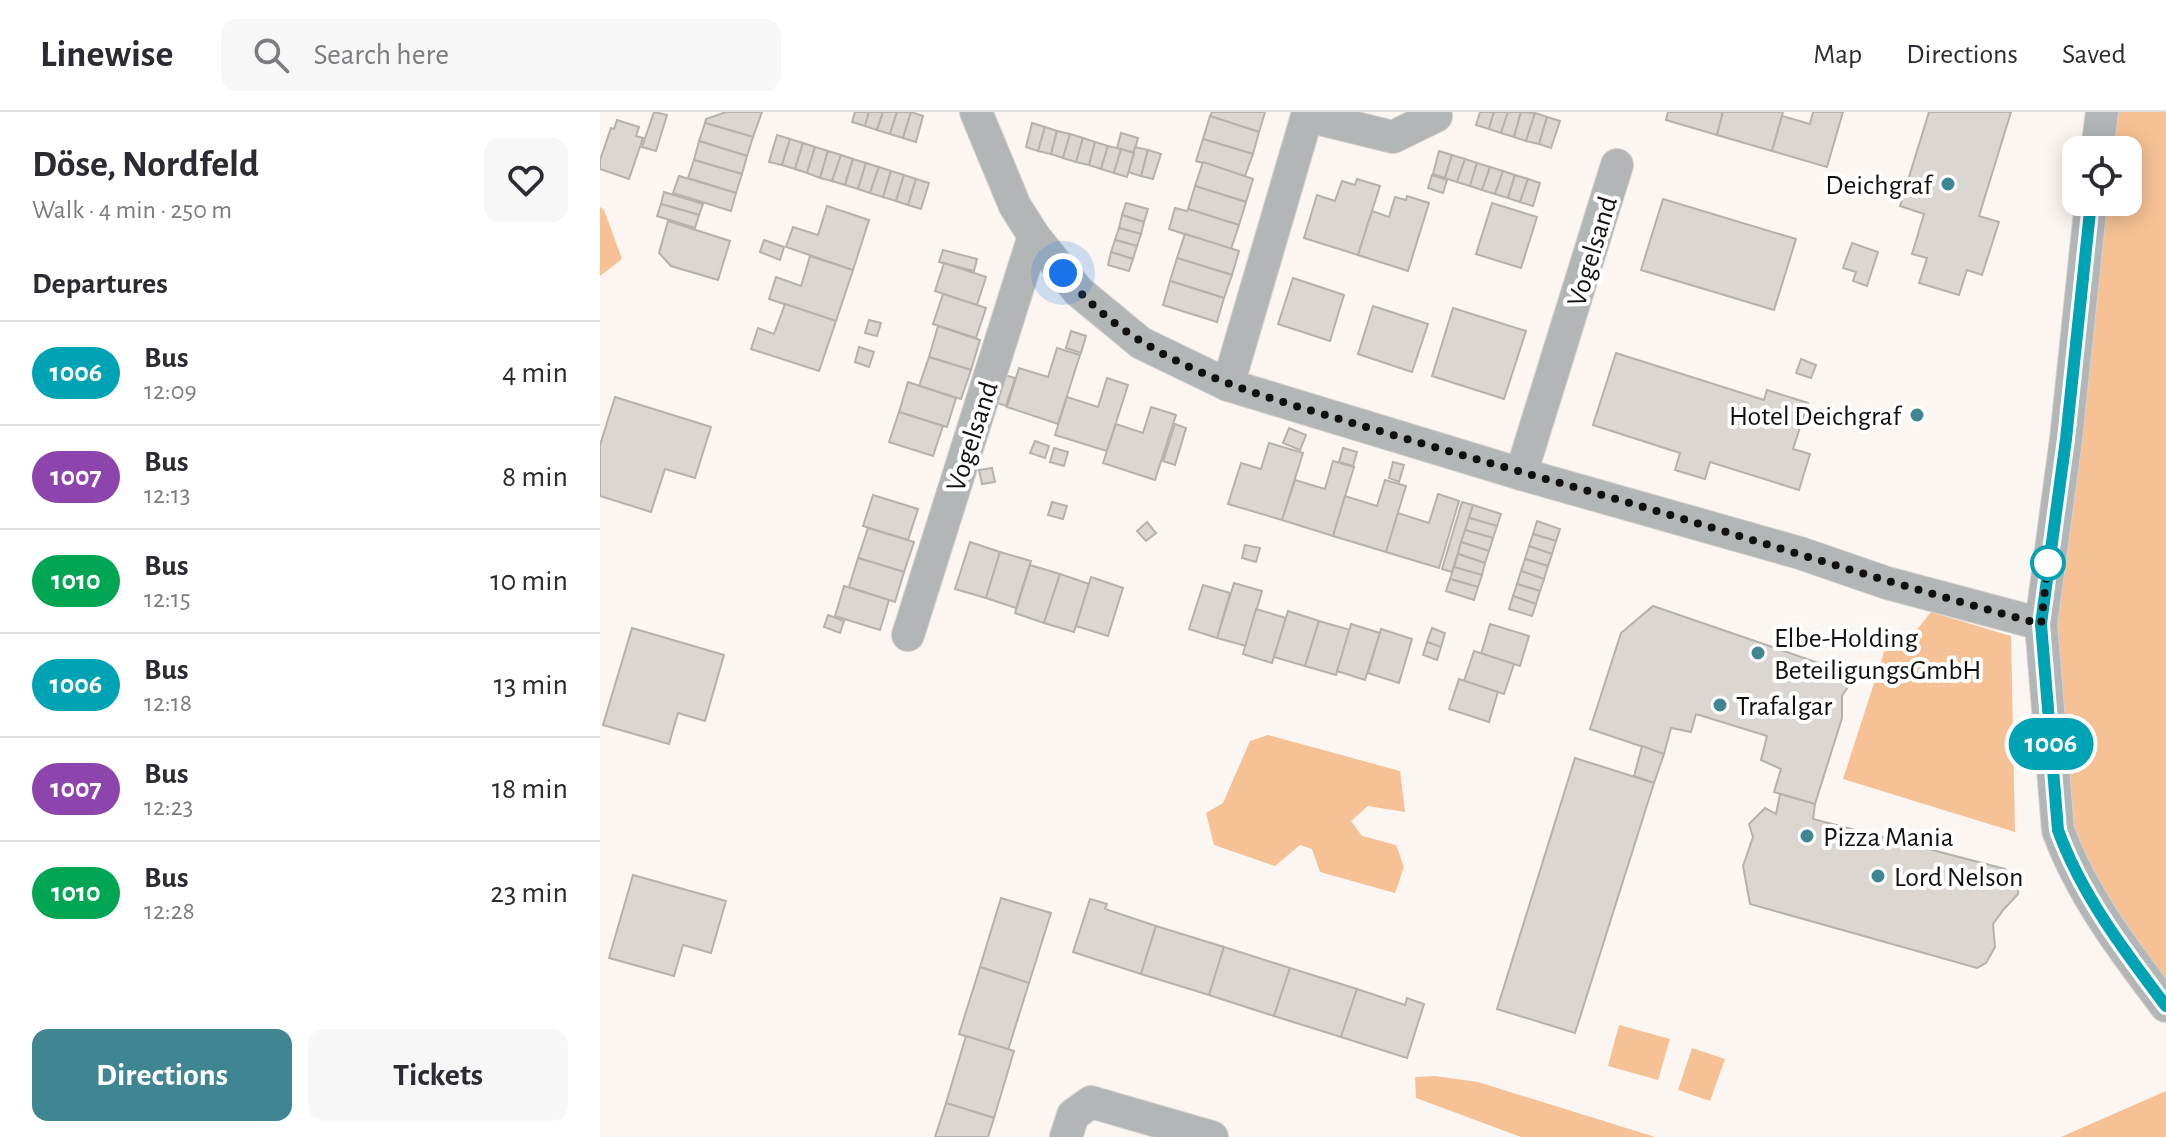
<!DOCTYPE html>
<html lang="en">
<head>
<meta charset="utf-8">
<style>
  :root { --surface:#fff; --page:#f7f7f7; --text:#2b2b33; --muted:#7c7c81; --line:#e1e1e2; --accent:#408692 }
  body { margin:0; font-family:"Alegreya Sans",sans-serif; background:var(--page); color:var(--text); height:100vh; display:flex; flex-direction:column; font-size:30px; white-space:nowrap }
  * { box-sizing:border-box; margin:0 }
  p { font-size:26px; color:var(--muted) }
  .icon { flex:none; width:44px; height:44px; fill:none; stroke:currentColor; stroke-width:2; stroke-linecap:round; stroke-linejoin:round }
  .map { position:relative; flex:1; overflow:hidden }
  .details { display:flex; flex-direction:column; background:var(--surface); width:600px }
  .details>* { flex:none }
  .badge { padding:0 16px; border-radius:26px; font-size:28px; line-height:52px }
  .controls { position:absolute; left:1462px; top:24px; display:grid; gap:16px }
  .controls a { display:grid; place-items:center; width:80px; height:80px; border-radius:16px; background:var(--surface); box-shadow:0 4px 20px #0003; font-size:40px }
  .you { position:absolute; width:40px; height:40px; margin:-20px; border:6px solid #fff; border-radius:50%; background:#1a73e8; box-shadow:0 0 0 12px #1a73e833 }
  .map>.badge { position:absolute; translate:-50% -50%; box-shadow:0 0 0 4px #fff }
  h2 { padding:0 32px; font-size:30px; line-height:72px }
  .round { display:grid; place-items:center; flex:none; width:84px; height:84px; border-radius:16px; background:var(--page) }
  .overview { display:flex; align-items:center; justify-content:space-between; height:136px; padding:0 32px }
  h1 { font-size:38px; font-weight:600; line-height:60px }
  .cta { display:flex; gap:16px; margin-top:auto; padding:16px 32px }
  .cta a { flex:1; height:92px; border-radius:16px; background:var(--accent); color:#fff; font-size:32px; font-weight:600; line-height:92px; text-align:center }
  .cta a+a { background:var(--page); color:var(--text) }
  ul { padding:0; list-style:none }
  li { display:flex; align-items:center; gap:24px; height:104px; padding:0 32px; border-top:2px solid var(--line) }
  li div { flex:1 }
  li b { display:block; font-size:30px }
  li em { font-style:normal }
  li .badge { min-width:88px; font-weight:700; text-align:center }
  header { display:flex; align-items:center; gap:48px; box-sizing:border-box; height:112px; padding:0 40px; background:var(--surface); border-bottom:2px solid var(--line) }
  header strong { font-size:38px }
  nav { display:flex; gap:44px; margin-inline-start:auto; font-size:28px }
  .search { width:560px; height:72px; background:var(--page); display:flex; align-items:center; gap:20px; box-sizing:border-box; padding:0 28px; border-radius:16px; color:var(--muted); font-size:30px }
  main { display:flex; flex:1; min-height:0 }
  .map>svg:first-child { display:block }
</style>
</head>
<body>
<header>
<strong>Linewise</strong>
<div class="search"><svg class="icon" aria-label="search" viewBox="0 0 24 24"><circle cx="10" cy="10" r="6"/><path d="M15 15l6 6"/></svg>Search here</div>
<nav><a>Map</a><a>Directions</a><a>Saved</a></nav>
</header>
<main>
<section class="details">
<div class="overview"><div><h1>Döse, Nordfeld</h1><p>Walk · 4 min · 250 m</p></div><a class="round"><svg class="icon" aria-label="heart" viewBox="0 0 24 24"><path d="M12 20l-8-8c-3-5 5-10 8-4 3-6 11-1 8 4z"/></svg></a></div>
<h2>Departures</h2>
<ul>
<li><span class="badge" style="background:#00a3b4;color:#fff">1006</span><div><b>Bus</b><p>12:09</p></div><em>4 min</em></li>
<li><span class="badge" style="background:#8e44ad;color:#fff">1007</span><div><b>Bus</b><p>12:13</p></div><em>8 min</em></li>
<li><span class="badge" style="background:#00a651;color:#fff">1010</span><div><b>Bus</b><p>12:15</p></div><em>10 min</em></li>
<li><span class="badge" style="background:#00a3b4;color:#fff">1006</span><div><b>Bus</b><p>12:18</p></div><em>13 min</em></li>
<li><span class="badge" style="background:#8e44ad;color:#fff">1007</span><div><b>Bus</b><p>12:23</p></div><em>18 min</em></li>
<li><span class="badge" style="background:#00a651;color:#fff">1010</span><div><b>Bus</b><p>12:28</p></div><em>23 min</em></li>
</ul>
<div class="cta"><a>Directions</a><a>Tickets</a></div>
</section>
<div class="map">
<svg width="1566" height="1025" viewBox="0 0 1566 1025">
  <rect width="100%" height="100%" fill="#fbf6f2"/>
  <g fill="#f6c194">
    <polygon points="1502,0 1566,0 1566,894 1469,748 1441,512 1491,90 1528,90 1528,38 1497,38"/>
    <polygon points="0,95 4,98 22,147 0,164"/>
    <polygon points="1331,500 1411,524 1415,720 1243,667 1288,528 1307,530"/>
    <polygon points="668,623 800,659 805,700 768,694 751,709 762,724 796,733 804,755 795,781 720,760 712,737 700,733 675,754 614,733 606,701 623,691 650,629"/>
    <polygon points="1019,913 1070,927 1058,968 1008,954"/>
    <polygon points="1092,936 1125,947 1110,989 1078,978"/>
    <polygon points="835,964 878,970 1055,1025 921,1025 816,986 815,965"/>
    <polygon points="1566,979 1566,1025 1461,1025"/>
  </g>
  <g fill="#dbd6d2" stroke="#b5b1ad" stroke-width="2">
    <polygon points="54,0 67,3 56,39 42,35"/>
    <polygon points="126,0 162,0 153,25 105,11 106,7"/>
    <polygon points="255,0 269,0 265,14 252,10"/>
    <polygon points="269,0 283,0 277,18 265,14"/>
    <polygon points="283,0 297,0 290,22 277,18"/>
    <polygon points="297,0 311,0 303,26 290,22"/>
    <polygon points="311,0 323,4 316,30 303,26"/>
    <polygon points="612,0 665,0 659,20 610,4"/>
    <polygon points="880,0 894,0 889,17 876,13"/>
    <polygon points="894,0 908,0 901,21 889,17"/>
    <polygon points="908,0 921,0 914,25 901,21"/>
    <polygon points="921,0 935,1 926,29 914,25"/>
    <polygon points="1068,0 1123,0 1117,23 1066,8"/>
    <polygon points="1123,0 1183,0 1172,39 1117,23"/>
    <polygon points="1213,0 1243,0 1227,55 1172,39 1182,4 1210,12"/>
    <polygon points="1329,0 1411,0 1379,104 1399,110 1382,163 1367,158 1359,183 1319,171 1327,146 1312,142 1324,102 1300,94"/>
    <polygon points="935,1 947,5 939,32 926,29"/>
    <polygon points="610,4 659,20 653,42 603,27"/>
    <polygon points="947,5 960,9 951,36 939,32"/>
    <polygon points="17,8 39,15 36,24 43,26 29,67 0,57 0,48 11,16 14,17"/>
    <polygon points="105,11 153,25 147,44 99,29"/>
    <polygon points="432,11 445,15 438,39 426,35"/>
    <polygon points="445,15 457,19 451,42 438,39"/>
    <polygon points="457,19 470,22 463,46 451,42"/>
    <polygon points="521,21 538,26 534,41 517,36"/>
    <polygon points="470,22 483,26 476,50 463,46"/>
    <polygon points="177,23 190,27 182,53 169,50"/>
    <polygon points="483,26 495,30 489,53 476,50"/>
    <polygon points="190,27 203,31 195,57 182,53"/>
    <polygon points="603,27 653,42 645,64 596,49"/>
    <polygon points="99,29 147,44 142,62 94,48"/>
    <polygon points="495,30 508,34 501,57 489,53"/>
    <polygon points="203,31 215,35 207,61 195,57"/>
    <polygon points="508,34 521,37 514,61 501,57"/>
    <polygon points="215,35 228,39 220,66 207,61"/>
    <polygon points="535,35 548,38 541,64 528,60"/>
    <polygon points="521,37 534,41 527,65 514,61"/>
    <polygon points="548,38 561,42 553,67 541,64"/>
    <polygon points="228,39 241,43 232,69 220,66"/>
    <polygon points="839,39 852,43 845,66 833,62"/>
    <polygon points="241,43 253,47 245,73 232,69"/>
    <polygon points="852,43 865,47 857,70 845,66"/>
    <polygon points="253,47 266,51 258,77 245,73"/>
    <polygon points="865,47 877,51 870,74 857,70"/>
    <polygon points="94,48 142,62 136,81 88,66"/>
    <polygon points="603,50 653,67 646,90 595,74"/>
    <polygon points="266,51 279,55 270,81 258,77"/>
    <polygon points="877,51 890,55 882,78 870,74"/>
    <polygon points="279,55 291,59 283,85 270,81"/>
    <polygon points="890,55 903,59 895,82 882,78"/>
    <polygon points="291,59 304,63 296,89 283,85"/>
    <polygon points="903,59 915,63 908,86 895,82"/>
    <polygon points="304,63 316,67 308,93 296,89"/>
    <polygon points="832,63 847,68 843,81 828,76"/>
    <polygon points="915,63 928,67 920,90 908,86"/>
    <polygon points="79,64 136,81 131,99 73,81"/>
    <polygon points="316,67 329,71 321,97 308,93"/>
    <polygon points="757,67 780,74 758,143 704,126 717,83 735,89 742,69 755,73"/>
    <polygon points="928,67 940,71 933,94 920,90"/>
    <polygon points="595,74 646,90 639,113 588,97"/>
    <polygon points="64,80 103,92 99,103 61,92"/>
    <polygon points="807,84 829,91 808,159 758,143 772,99 789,105 795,85 806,88"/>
    <polygon points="1063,87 1196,127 1174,198 1041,158"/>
    <polygon points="526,91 548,97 544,110 522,103"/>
    <polygon points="892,91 937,105 921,156 876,142"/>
    <polygon points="61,92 99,103 95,116 57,104"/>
    <polygon points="227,94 269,108 253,158 186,135 193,115 218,123"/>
    <polygon points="575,96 587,99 588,97 639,113 631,137 569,117"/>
    <polygon points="522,103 544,110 541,122 519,116"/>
    <polygon points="68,109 130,129 118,168 71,154 59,141"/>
    <polygon points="519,116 541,122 537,134 515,128"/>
    <polygon points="585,122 639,139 632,163 577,146"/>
    <polygon points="164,128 184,135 180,148 160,140"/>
    <polygon points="515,128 537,134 533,147 511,140"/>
    <polygon points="1252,131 1278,140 1267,174 1253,169 1256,160 1243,156"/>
    <polygon points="343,138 377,147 374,159 339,150"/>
    <polygon points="511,140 533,147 529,159 508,153"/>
    <polygon points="210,144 253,158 236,209 169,187 176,165 201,174"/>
    <polygon points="577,146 632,163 624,186 570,169"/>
    <polygon points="344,151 386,165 377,193 335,179"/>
    <polygon points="693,166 744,183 730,229 678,212"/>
    <polygon points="570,169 624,186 617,210 563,193"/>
    <polygon points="343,182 386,196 376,226 333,212"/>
    <polygon points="185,192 236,209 219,259 151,237 158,216 174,222"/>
    <polygon points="773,194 828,212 812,260 758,242"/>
    <polygon points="853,196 926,219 904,287 832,264"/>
    <polygon points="269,208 281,211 277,224 265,221"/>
    <polygon points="338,214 380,228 371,258 329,245"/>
    <polygon points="471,219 486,224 481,241 466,236"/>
    <polygon points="259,235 274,240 269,255 255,250"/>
    <polygon points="457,236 480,243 458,312 407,295 419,256 448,265"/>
    <polygon points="1016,241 1164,288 1167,278 1208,291 1193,337 1210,342 1199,378 1110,350 1105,367 1075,358 1080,341 993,313"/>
    <polygon points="329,245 371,258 361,287 319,274"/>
    <polygon points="1201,247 1216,253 1211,266 1196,261"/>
    <polygon points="404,263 415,266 406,294 395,290"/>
    <polygon points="507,266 528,273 507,339 455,323 467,285 498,295"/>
    <polygon points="308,270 356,286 347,315 299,300"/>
    <polygon points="15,285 111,315 95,366 65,357 51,400 0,384 0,333"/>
    <polygon points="551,295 576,303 555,368 503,351 516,312 543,321"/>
    <polygon points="299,300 343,314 333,344 289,330"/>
    <polygon points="575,312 586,316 575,353 563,349"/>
    <polygon points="689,316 706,323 700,338 683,331"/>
    <polygon points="435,329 449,334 445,346 430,341"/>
    <polygon points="669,331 703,341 682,408 628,392 641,351 661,357"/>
    <polygon points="454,336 468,340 464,354 450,350"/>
    <polygon points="743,336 757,340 753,354 739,350"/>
    <polygon points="733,349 754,355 733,424 682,408 695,368 725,377"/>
    <polygon points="793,350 804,353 799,370 789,366"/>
    <polygon points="392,356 395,370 382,372 379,358"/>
    <polygon points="785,368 806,374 786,440 733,424 745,384 777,394"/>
    <polygon points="838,382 859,389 839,456 786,440 798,401 829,411"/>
    <polygon points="273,383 318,397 308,428 263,414"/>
    <polygon points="452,390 467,394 463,407 448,403"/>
    <polygon points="862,390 873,393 852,460 842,457"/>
    <polygon points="873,393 901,402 897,414 869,406"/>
    <polygon points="869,406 897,414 893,426 865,418"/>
    <polygon points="937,409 960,417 956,429 933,422"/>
    <polygon points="547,410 556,421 546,429 537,419"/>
    <polygon points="268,416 314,430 304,460 258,446"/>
    <polygon points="865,418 893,426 889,439 861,430"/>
    <polygon points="933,422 956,429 952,442 929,434"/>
    <polygon points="370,430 400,440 386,486 355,477"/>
    <polygon points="861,430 889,439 885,451 858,442"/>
    <polygon points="645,433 660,436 656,450 642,446"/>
    <polygon points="929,434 952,442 948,454 925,447"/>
    <polygon points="400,440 431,449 416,496 386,486"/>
    <polygon points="858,442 885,451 882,463 854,455"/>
    <polygon points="258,446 304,460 295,490 249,475"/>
    <polygon points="925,447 948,454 944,467 921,459"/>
    <polygon points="430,453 460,462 444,511 415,501"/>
    <polygon points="854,455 882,463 878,475 850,467"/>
    <polygon points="921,459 944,467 940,479 917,472"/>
    <polygon points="460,462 489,472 474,520 444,511"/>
    <polygon points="491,465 523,476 508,524 476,514"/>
    <polygon points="850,467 878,475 874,488 846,479"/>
    <polygon points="634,471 662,479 646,534 617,526"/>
    <polygon points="917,472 940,479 936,492 913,484"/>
    <polygon points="603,473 630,481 617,526 589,517"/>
    <polygon points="244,474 289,488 280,518 235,504"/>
    <polygon points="913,484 936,492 932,504 909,497"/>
    <polygon points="1053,494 1245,560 1252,569 1242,584 1242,606 1215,692 1174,680 1181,657 1161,648 1167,624 1096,602 1091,620 1071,616 1064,642 990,617 1021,521"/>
    <polygon points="656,497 686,506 672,551 643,542"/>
    <polygon points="688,499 719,509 705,554 674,545"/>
    <polygon points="228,503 244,509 240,521 224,515"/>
    <polygon points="719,509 750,518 736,563 705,554"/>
    <polygon points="751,512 780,521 765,568 737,559"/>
    <polygon points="890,512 929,524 920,554 881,542"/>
    <polygon points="32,516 124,543 105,609 78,601 69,632 3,613"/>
    <polygon points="832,516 845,521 841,535 827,530"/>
    <polygon points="781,517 812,527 799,571 768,561"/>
    <polygon points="827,530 841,535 837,548 823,543"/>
    <polygon points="874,539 914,552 904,582 864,569"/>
    <polygon points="859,567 898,580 889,610 849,597"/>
    <polygon points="1042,634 1064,642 1054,671 1034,664"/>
    <polygon points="975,646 1054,671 975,921 897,897"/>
    <polygon points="1180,682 1215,692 1213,707 1405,757 1418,771 1418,782 1404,797 1393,812 1395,835 1386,851 1377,856 1150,792 1143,754 1153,725 1149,712 1165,696 1176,702"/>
    <polygon points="33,763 126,789 111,841 83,833 74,864 9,846"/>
    <polygon points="401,786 451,801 429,871 380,855"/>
    <polygon points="490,787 507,792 505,797 556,814 541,862 473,840"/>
    <polygon points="556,814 624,835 609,883 541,862"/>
    <polygon points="624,835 690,856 674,904 609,883"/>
    <polygon points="380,855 429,871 408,938 359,922"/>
    <polygon points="690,856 757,877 741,925 674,904"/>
    <polygon points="757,877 805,893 807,886 824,892 807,946 741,925"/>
    <polygon points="366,924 414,939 394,1006 346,991"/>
    <polygon points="346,991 394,1006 388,1025 335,1025"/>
  </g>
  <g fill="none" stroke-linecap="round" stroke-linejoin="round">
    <defs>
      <g id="street">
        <polyline points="376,0 415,94 434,124 478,179 541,231 628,273 921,362 1200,441 1287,471 1441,512"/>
        <polyline points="1497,38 1502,0"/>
        <path d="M1491,90L1466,327L1441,512L1458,718C1481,782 1525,840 1566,894"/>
        <polyline points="628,273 707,4 793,25 836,4"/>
        <polyline points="921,362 1017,53"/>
        <polyline points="308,523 434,124"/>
        <polyline points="466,1025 473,1003 491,990 612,1025"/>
      </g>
    </defs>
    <use href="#street" stroke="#d6d1ce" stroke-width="34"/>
    <use href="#street" stroke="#b3b6b7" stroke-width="32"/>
  </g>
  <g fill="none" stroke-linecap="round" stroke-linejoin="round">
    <defs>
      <path id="line" d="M1491,90L1466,327L1441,512L1458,718C1481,782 1525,840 1566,894"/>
    </defs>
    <use href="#line" stroke="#fff" stroke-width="18"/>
    <use href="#line" stroke="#00a3b4" stroke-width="12"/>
    <path stroke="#12110f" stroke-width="8" stroke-dasharray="0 14.4" d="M463,161C538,254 657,282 766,315C844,338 921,360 999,382C1147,425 1293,473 1441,512L1448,451"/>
  </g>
  <g fill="#408692" stroke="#fff" stroke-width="3">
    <circle cx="1348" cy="72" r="8"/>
    <circle cx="1317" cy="303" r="8"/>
    <circle cx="1158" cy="541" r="8"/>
    <circle cx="1120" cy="593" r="8"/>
    <circle cx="1207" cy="724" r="8"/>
    <circle cx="1278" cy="764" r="8"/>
  </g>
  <circle fill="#fff" stroke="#00a3b4" stroke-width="4" cx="1448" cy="451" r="16"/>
  <g text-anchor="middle" stroke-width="8" stroke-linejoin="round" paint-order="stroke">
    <g font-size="28" fill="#12110f" stroke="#fff" text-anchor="start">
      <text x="1332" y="82" text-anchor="end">Deichgraf</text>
      <text x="1301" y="313" text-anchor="end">Hotel Deichgraf</text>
      <text x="1174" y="535">Elbe-Holding<tspan x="1174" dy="32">BeteiligungsGmbH</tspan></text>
      <text x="1136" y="603">Trafalgar</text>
      <text x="1223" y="734">Pizza Mania</text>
      <text x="1294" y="774">Lord Nelson</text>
    </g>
    <g font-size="28" fill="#12110f" stroke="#fff">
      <text transform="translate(991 139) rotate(-73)" y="10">Vogelsand</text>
      <text transform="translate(371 324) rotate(-72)" y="10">Vogelsand</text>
    </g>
  </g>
</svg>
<div class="controls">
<a><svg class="icon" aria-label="locate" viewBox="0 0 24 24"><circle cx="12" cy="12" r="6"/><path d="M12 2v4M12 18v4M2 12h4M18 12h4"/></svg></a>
</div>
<div class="you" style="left:463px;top:161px"></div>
<b class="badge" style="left:1451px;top:632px;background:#00a3b4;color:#fff">1006</b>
</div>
</main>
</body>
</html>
